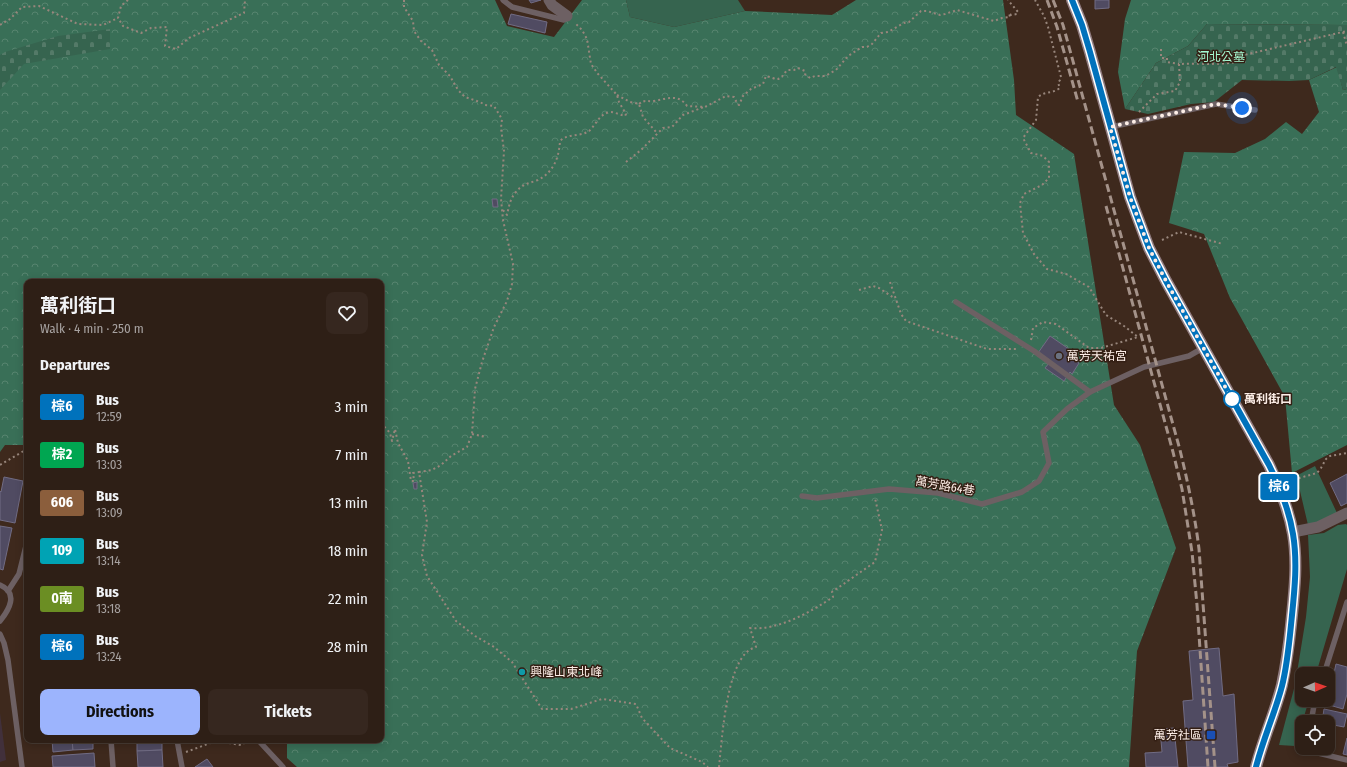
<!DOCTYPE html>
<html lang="en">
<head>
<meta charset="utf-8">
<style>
  :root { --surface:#2e1f16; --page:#36271f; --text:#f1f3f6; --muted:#a7a2a1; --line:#493d35; --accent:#9cb4fd }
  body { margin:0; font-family:"Fira Sans Condensed","Noto Sans TC",sans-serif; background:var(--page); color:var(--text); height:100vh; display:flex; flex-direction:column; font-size:15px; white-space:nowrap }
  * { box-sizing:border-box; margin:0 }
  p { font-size:13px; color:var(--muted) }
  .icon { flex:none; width:22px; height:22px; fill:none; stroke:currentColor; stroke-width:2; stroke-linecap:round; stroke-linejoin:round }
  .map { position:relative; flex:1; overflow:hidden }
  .sheet { position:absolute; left:24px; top:279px; width:360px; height:464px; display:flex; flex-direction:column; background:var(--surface); border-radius:8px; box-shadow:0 2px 10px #0003,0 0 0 1px var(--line) }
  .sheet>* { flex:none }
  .badge { padding:0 8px; border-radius:3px; font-size:14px; line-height:26px }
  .needle { width:26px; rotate:88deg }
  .tools { position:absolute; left:1295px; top:667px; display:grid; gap:8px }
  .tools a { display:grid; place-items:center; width:40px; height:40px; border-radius:8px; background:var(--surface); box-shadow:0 2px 10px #0003,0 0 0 1px var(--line); font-size:20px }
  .you { position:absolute; width:20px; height:20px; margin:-10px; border:3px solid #fff; border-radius:50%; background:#1a73e8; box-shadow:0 0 0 6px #1a73e833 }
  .map>.badge { position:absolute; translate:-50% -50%; box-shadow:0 0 0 2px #fff }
  h2 { padding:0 16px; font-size:15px; line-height:36px }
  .round { display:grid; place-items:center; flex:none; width:42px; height:42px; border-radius:8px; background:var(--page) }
  .summary { display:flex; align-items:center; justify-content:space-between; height:68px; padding:0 16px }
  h1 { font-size:19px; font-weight:700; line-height:30px }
  .action { display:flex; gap:8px; margin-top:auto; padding:8px 16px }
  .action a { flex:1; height:46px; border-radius:8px; background:var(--accent); color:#111; font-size:16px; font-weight:700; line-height:46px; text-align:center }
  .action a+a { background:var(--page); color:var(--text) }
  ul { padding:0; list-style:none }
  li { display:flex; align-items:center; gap:12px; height:48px; padding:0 16px }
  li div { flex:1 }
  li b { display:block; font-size:15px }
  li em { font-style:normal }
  li .badge { min-width:44px; font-weight:700; text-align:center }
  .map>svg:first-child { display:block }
</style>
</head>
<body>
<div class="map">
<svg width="1347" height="767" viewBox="0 0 1347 767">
  <defs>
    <pattern id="forest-crowns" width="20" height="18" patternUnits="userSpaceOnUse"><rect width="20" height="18" fill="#396f57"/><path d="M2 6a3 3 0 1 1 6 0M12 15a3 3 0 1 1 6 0" fill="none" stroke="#57846f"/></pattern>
    <pattern id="cemetery-stones" width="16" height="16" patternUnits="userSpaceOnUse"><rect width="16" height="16" fill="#36644f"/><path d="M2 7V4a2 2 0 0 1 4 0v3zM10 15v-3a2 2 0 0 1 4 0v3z" fill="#547a68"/></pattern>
  </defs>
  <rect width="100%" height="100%" fill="#3e291d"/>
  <polygon fill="#41303b" points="0,713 6,760 0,762"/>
  <g fill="#36644f">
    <polygon points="626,0 738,0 745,11 674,27 630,17"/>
    <polygon points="1315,466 1337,513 1320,523 1308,525 1300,491 1294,477"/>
    <polygon points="1346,524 1347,525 1347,569 1316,674 1302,674 1302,700 1309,700 1295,746 1279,745 1295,685 1306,617 1310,577 1308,535 1324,533 1338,525"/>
  </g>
  <g fill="url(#forest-crowns)">
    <polygon points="0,0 495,0 507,26 554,37 582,0 626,0 630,17 674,27 745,11 832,15 856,0 1003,0 1014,80 1016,115 1074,154 1114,405 1140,445 1176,548 1137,651 1129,767 297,767 287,758 287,740 381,740 381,282 27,282 27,445 5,445 0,452"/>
    <polygon points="1131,0 1347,0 1347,25 1207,24 1188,46 1156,63 1125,109 1118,72 1125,19"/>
    <polygon points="1337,67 1343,90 1347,89 1347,445 1292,473 1285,397 1230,298 1204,234 1169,223 1184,152 1235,153 1265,139 1286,122 1302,134 1319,112 1309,80"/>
  </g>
  <g fill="url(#cemetery-stones)">
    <polygon points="1207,24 1347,25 1347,89 1343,90 1336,67 1309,80 1289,81 1242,80 1214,102 1191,104 1148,114 1125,109 1156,63 1188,46"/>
    <polygon points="110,29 110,49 24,64 0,90 0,55 5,52 58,36"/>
  </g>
  <g fill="#504b62" stroke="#716c84">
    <polygon points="529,0 541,0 531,3"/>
    <polygon points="1095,0 1109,0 1109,8 1095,9"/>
    <polygon points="511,14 547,22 545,33 508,24"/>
    <polygon points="492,199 497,199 498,207 493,207"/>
    <polygon points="1050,336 1076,354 1073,359 1079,363 1072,374 1070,372 1064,381 1045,368 1050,362 1038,353"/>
    <polygon points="1347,474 1347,503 1341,506 1330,483"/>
    <polygon points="4,477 23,481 15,523 0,520 0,491 1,492"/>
    <polygon points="417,482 417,489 414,489 413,483"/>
    <polygon points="0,526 12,528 3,570 0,569"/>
    <polygon points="1219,648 1223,696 1234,694 1238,762 1227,764 1228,767 1188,767 1183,701 1193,700 1189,651"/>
    <polygon points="1336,664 1347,667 1347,694 1343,709 1326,704 1327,700 1328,700"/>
    <polygon points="1324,709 1347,714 1344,727 1328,724 1328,722 1322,722"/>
    <polygon points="1174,728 1178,767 1146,767 1145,753 1162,752 1160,729"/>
    <polygon points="1347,738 1347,755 1343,754"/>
    <polygon points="52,740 72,740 73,750 53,752"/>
    <polygon points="72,740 93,740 93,749 73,750"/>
    <polygon points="137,740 162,740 162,750 137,751"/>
    <polygon points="162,750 163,767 138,767 137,751"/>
    <polygon points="94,753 95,767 53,767 52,756"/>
    <polygon points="207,759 213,767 195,767"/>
  </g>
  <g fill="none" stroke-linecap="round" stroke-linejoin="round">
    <g stroke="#98867c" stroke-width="2" stroke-dasharray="2 3" stroke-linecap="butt">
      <polyline points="128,0 121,6 118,18 123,26 141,33 151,28 167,27 165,46 176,49 189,38 244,13 245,0"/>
      <polyline points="404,0 404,7 413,21 414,31 421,41 432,50 439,65 450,76 458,90 465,97 480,102 485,105 494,106 502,119 501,128 504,151 501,199 503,220 513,264 512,284 507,301 494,327 482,362 475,389 472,434 467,447 451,456 441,465 432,470 419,472 427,522 422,555 427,576 456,621 475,636 494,647 512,662 542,709 571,709 602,699 636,704 642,718 670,748 702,762 708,767"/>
      <polyline points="0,25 10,19 22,7 39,6 78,24 103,25 118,18"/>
      <polyline points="1343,32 1347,46"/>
      <polyline points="1161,49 1161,58 1167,58 1167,62 1179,64"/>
      <polyline points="617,95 630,102 639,104 643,117 657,133"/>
      <path d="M639,104C646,99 646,102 654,101C666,99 678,93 687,106L705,107L726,96L734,97L737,103L739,105L743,96L751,89L763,84L766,76C778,79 778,83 787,70H794L798,68L805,71V74L810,78L815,76H825L836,70L848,56L862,47H867L872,44L881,33L888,32L904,23L909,22L921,11H927L940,15L945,14L957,10L994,21L1002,18L1010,17L1009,13L1011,15L1017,14L1018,12L1008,0"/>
      <path d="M1139,112L1157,94L1175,91L1180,82L1179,64C1201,63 1224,66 1245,60L1244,55L1347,31"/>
      <polyline points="626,162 641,150 663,128 672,127 683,115 704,107"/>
      <path d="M503,210L507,215C509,206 510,199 516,192C522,184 530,183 538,180C554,172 559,157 560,141C568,133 580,137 589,131C596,125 599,114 610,112C615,112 620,115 625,116L626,114L619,102L617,95L598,74L591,64L587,39L582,30L575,23"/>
      <polyline points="1162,240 1179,232 1223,244"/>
      <polyline points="890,282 901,314 906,321 987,349 1016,349"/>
      <polyline points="859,290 873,286 879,288 894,298"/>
      <path d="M1031,340L1033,328L1043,322L1056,324L1089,348H1101L1138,337L1124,326L1106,315L1089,287L1066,274L1047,269L1034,254L1023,233L1020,203L1024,194L1042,185L1049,178V162L1043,156L1031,153L1023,138L1036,120L1038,97C1045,91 1052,94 1060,88L1058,83L1060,80L1061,77L1048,27L1044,16L1035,0"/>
      <polyline points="381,423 390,433 392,441 395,429 398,443 408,461 411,481 414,481 413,473 419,472"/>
      <polyline points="472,434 486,437"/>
      <polyline points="0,465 27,449"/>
      <polyline points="1289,481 1317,473 1321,468 1326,459 1330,456 1347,453"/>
      <polyline points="186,752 216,741 241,745 249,740"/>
      <path d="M719,767C722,739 726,669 748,651C750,649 753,648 756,647L750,628C777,631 811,612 833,597L832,592L875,562L882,530L875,498"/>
    </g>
    <g stroke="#6d6063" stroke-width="5.5">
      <polyline points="503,0 512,7 564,20 567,16"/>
      <polyline points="1111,127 1216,104 1255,110"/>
      <polyline points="956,302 1034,351 1090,392"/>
      <polyline points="802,496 817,498 889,489 938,493 982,504 1022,492 1039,481 1049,463 1043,432 1067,409 1090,392 1144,367 1189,356 1203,348"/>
      <path d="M0,585C19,593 9,610 0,621"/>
      <polyline points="8,591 19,574 27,542"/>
      <polyline points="0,634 4,643 8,660 22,767"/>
      <polyline points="1324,674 1347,602"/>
      <polyline points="1311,722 1315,700"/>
      <polyline points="111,740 113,767"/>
      <polyline points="177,740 182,767"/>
      <polyline points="258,740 283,767"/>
      <polyline points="1306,748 1306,750 1347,760"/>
    </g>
    <g stroke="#6d6063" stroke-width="11">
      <polyline points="549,0 552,5 567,16"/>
      <polyline points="1293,532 1318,527 1347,513"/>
    </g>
    <path stroke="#907c80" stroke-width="12" d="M1072,0L1082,25L1090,52L1130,197L1149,248L1166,281L1269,465C1279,487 1289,510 1293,534C1298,564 1294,595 1291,625C1289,645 1286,666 1282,685C1275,713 1263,739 1256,767"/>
    <g stroke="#a49289" stroke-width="3" stroke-dasharray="8 4" stroke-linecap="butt">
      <polyline points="1047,0 1057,27 1078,102"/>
      <path d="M1053,0L1063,25L1180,450C1188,483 1195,516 1199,549L1215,767"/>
      <polyline points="1106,206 1173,452 1182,489 1192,552 1197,605 1208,767"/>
    </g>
  </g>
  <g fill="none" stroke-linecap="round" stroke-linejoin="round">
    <defs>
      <path id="line" d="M1072,0L1082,25L1090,52L1130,197L1149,248L1166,281L1269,465C1280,487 1289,510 1293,534C1298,564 1294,595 1291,625C1289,645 1287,666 1282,686C1275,713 1263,739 1256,767"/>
    </defs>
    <use href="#line" stroke="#fff" stroke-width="9"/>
    <use href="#line" stroke="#0072bc" stroke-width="6"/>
    <polyline stroke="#fcede6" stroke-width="4" stroke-dasharray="0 7.2" points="1232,399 1166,281 1149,248 1130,197 1110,127 1216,104 1242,108"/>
  </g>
  <circle fill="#6b7280" stroke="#341f14" stroke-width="1.5" cx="1059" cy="356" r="4"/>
  <circle fill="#fff" stroke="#0072bc" stroke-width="2" cx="1232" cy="399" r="8"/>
  <circle fill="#0f9aa8" stroke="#341f14" stroke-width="1.5" cx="522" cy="672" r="4"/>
  <rect fill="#1a4fb4" stroke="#341f14" stroke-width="1.5" x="1206" y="730" width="10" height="10" rx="2"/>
  <g text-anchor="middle" stroke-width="3" stroke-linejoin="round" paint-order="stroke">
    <g font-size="12" fill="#a5fad2" stroke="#341f14">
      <text x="1221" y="61">河北公墓</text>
    </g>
    <g font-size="12" fill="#fcede6" stroke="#341f14" text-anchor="start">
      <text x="1067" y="360">萬芳天祐宮</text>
      <text x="530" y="676">興隆山東北峰</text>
      <text x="1202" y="739" text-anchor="end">萬芳社區</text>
    </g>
    <g font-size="12" font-weight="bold" fill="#fcede6" stroke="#341f14" text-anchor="start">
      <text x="1244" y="403">萬利街口</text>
    </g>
    <g font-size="12" fill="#fcede6" stroke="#341f14">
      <text transform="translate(945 486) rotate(10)" y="4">萬芳路64巷</text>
    </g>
  </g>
</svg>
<div class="tools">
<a><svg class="needle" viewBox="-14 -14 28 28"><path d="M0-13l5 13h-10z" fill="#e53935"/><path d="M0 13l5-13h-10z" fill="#a7a2a1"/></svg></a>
<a><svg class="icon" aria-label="locate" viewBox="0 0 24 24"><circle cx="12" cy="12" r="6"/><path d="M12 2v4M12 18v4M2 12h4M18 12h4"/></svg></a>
</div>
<div class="you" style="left:1242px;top:108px"></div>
<b class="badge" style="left:1279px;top:487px;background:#0072bc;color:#fff">棕6</b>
<section class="sheet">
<div class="summary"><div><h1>萬利街口</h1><p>Walk · 4 min · 250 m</p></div><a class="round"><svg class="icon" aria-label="heart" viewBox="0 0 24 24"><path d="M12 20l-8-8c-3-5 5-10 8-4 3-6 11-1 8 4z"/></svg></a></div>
<h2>Departures</h2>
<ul>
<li><span class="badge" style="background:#0072bc;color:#fff">棕6</span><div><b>Bus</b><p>12:59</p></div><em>3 min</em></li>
<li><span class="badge" style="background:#00a651;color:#fff">棕2</span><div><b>Bus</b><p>13:03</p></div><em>7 min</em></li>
<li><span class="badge" style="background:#8b5e3c;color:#fff">606</span><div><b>Bus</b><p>13:09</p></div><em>13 min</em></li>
<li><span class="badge" style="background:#00a3b4;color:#fff">109</span><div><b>Bus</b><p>13:14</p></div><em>18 min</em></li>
<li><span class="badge" style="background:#6b8e23;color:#fff">0南</span><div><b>Bus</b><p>13:18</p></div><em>22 min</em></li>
<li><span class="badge" style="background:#0072bc;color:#fff">棕6</span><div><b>Bus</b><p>13:24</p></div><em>28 min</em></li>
</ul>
<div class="action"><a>Directions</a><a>Tickets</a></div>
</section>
</div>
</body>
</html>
